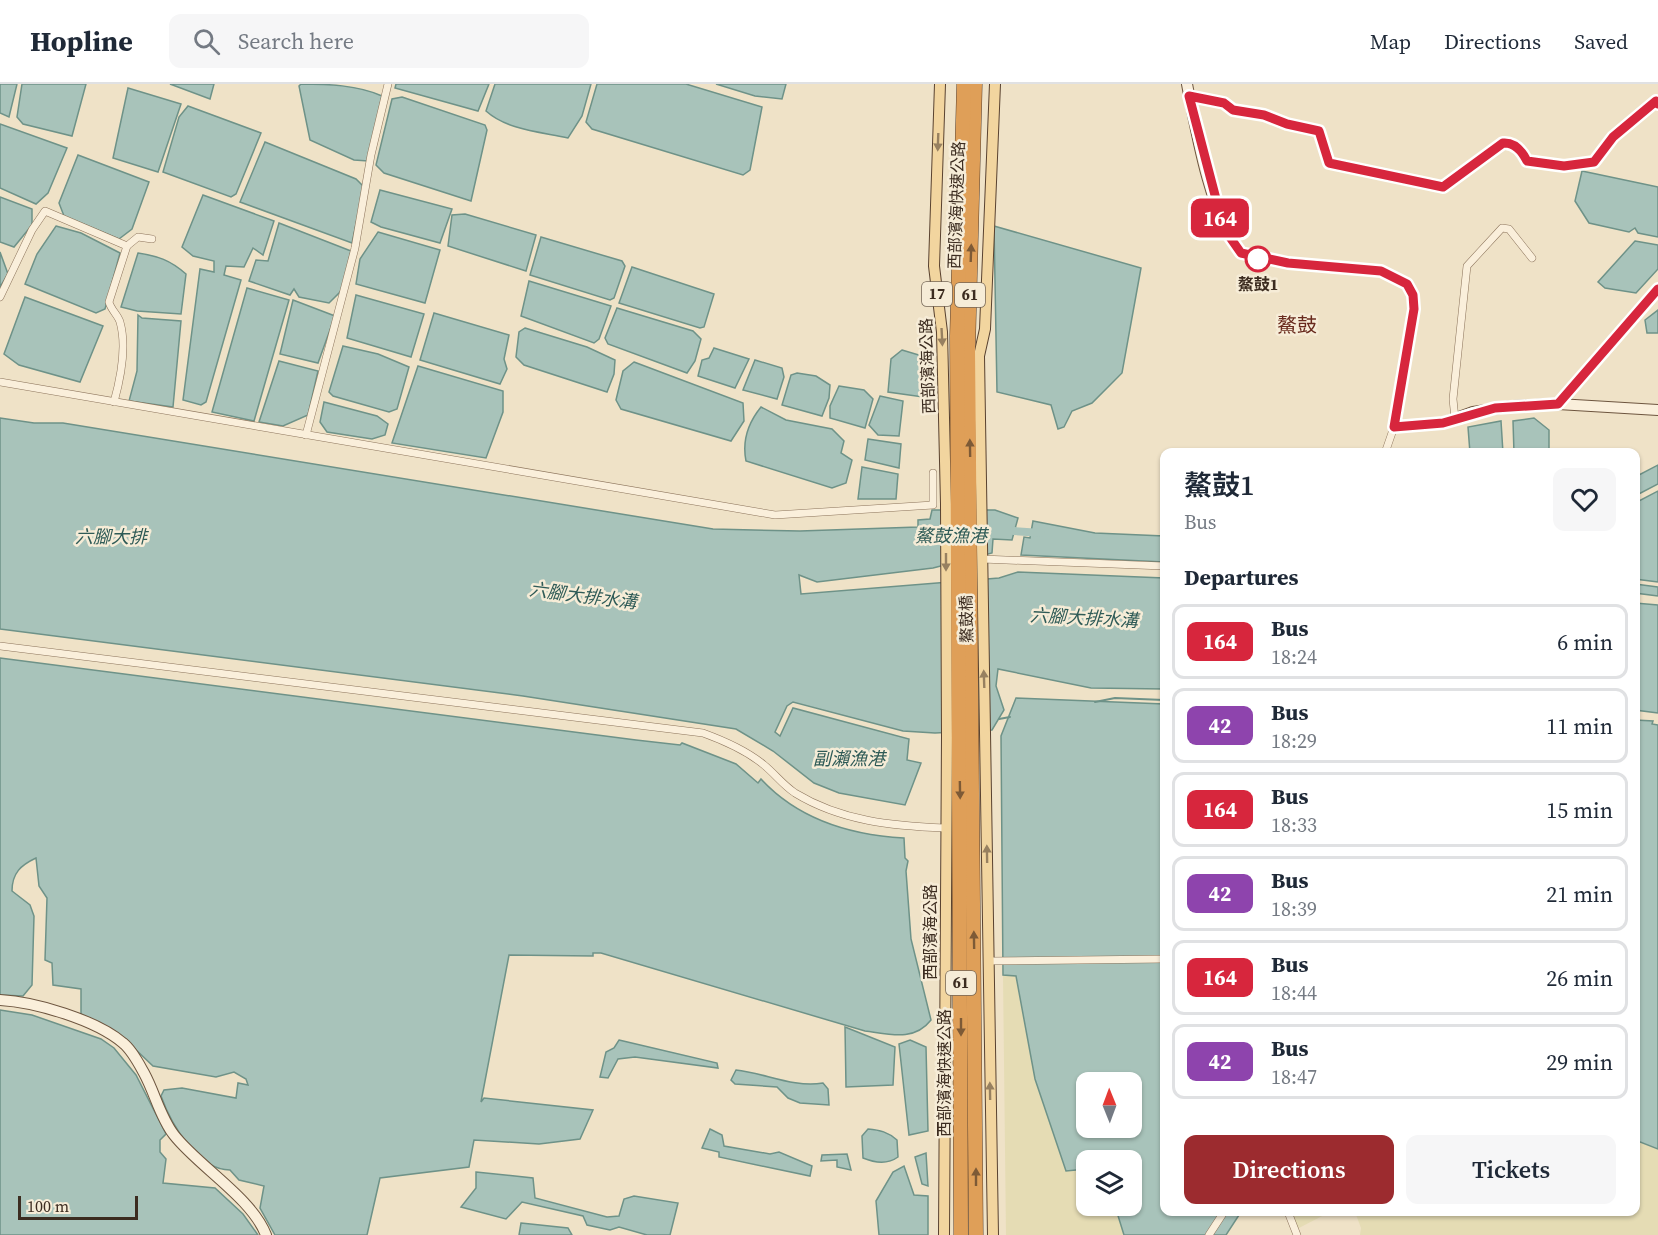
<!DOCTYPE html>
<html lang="en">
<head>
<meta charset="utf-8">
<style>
  :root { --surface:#fff; --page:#f6f6f7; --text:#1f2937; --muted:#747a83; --line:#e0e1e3; --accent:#9c2b2f }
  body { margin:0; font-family:"Source Serif 4","Noto Sans TC",serif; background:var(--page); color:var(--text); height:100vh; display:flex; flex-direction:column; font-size:22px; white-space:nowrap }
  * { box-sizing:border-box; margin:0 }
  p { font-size:20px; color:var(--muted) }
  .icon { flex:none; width:33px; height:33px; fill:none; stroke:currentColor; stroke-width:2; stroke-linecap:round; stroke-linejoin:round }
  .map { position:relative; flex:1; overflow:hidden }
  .panel { position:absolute; left:1160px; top:364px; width:480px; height:768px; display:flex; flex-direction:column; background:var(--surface); border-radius:12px; box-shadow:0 2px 4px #0004 }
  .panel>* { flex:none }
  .badge { padding:0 12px; border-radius:9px; font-size:21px; line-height:39px }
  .needle { width:39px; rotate:359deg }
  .tools { position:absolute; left:1076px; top:988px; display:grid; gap:12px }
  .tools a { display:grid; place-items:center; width:66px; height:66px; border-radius:12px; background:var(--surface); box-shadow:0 2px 4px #0004; font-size:30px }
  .scale { position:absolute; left:18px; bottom:15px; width:120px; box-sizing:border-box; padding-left:6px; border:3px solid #3c2c20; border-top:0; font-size:16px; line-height:21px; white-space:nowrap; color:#3c2c20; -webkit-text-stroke:4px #f6ecd7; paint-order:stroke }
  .map>.badge { position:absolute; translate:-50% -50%; box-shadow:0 0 0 3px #fff }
  h2 { padding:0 24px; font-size:22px; line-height:54px }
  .round { display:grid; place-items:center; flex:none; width:63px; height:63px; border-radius:12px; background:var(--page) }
  .summary { display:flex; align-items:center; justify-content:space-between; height:102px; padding:0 24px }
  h1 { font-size:28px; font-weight:600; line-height:45px }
  .action { display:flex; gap:12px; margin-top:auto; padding:12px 24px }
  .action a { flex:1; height:69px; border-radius:12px; background:var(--accent); color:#fff; font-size:24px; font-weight:600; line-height:69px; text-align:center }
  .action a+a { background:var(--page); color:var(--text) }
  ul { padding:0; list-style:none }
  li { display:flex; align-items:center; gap:18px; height:75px; margin:0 12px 9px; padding:0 12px; border:3px solid var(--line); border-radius:12px }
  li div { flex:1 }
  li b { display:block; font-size:22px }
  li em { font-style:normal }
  li .badge { min-width:66px; font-weight:700; text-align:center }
  header { display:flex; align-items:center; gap:36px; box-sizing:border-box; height:84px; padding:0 30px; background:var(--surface); border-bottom:2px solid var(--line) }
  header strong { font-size:28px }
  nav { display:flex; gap:33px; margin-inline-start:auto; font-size:21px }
  .search { width:420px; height:54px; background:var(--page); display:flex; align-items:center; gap:15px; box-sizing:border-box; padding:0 21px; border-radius:12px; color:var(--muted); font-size:22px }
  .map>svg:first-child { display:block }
</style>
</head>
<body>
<header>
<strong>Hopline</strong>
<div class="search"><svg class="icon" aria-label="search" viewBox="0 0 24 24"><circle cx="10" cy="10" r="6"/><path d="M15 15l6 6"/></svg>Search here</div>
<nav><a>Map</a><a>Directions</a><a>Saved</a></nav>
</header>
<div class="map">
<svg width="1658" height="1151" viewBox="0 0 1658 1151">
  <rect width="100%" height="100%" fill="#efe2c7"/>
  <g fill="#e5dcb4">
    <polygon points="1003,891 1015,891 1035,995 1066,1087 1086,1085 1086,1122 1115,1122 1124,1151 1006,1151"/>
    <polygon points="1635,1056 1658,1065 1658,1151 1360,1151 1361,1144 1355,1128 1635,1128"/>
    <polygon points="1290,1128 1330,1128 1297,1145"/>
  </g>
  <g fill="#a8c3ba" stroke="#6e9288" stroke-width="1.5" fill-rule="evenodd">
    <polygon points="0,0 17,0 9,33 0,29"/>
    <polygon points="22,0 86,0 72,52 23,40 17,33"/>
    <polygon points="170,0 214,0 210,15"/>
    <path d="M301,0C327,0 358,1 382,12L368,77L354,76L310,56L299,2Z"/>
    <polygon points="396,0 489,0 478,27 395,4"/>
    <path d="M495,0H591L582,32L568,54C541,48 507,46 486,27Z"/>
    <polygon points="597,0 686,0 762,23 750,86 743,91 592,45 586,38"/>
    <polygon points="716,0 786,0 782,15 755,12"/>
    <polygon points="128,4 181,20 158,88 113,74"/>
    <polygon points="402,13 485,41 487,46 471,117 384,89 376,81 392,15"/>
    <polygon points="188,22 261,49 236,110 231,113 163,88 179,33"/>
    <polygon points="0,40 67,64 48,109 36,120 0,104"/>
    <polygon points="265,58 356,95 364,103 352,159 240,118"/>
    <polygon points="78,71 149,98 132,145 119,155 64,132 59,119"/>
    <polygon points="1582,87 1658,103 1658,153 1638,149 1635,144 1629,148 1589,139 1575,117"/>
    <polygon points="380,106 452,125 440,159 381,143 371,138"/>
    <polygon points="203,111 274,137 263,171 253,164 244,183 226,182 224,191 241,196 206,318 201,321 183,316 200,185 214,188 214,177 193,172 182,163"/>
    <polygon points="0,113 32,125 32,141 14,163 0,158"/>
    <polygon points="465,130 536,151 526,187 448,162 452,131"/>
    <polygon points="279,139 351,167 342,206 329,219 299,213 294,205 290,211 249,197 256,176 268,177"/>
    <polygon points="56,142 81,149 120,169 105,225 96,229 25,200 37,170"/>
    <polygon points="994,142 1141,184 1122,289 1092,319 1072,327 1064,343 1058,345 1051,321 997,308"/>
    <polygon points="378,148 440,166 425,219 356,200 360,175"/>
    <polygon points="541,153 622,177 625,182 614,214 610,216 530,191"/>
    <polygon points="1635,157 1658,161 1658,185 1636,209 1605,204 1598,198"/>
    <polygon points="0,168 8,190 0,203"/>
    <path d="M138,169C158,172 170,176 186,190L181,230L137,227L121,223Z"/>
    <polygon points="632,183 714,210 704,243 700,244 619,219"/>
    <polygon points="529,197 611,222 599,255 594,259 521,232"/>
    <polygon points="247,204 289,216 254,337 212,328"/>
    <polygon points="356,211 424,230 411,273 347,254"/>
    <polygon points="25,213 103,242 80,298 19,281 4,270"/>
    <polygon points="293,216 335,232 318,279 280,270"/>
    <polygon points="617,224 693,247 701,255 695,277 687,289 608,260 605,254"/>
    <polygon points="1658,226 1658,249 1647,249 1645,236"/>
    <polygon points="434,229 509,251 504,275 507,285 500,300 420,276"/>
    <polygon points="138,231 142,234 181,237 173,323 129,317 137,287"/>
    <polygon points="525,244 587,263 615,276 614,290 607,308 524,281 516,273 519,248"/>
    <polygon points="343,262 378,270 409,283 397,325 389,328 333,312 329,308"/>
    <polygon points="714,264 749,275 735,304 698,292 702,276 709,274"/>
    <polygon points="902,266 929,274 930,314 888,308 891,275"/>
    <polygon points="755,276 782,284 784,293 777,315 743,306"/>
    <polygon points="279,277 318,287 308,331 283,342 259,338"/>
    <polygon points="634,278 743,319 744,337 731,357 621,325 616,316 623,287"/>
    <polygon points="418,282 503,307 503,328 486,374 392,359"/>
    <polygon points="797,289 816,292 830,301 829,314 822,332 782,321 791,291"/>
    <polygon points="839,302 864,306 873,315 865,344 830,334 830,322"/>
    <polygon points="880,312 903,317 899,352 878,351 869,341"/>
    <polygon points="324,318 377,332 388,340 385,351 372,355 327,348 320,338"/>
    <path d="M761,323L786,336L832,345L844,357L841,369L852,376L846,399L832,404L746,377C742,357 748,339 761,323Z"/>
    <polygon points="0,334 34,339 63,339 713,445 800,447 918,443 918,436 930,435 932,426 995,426 1018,434 1012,456 993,455 992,469 933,484 817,498 799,491 801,510 999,494 1018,488 1164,494 1164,605 1091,604 998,585 996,602 1004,626 992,646 935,649 903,647 793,618 787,622 775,648 780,652 793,624 909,655 907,676 921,679 905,721 839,709 814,699 773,667 736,645 523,612 0,545"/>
    <polygon points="1534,334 1549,346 1549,369 1514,369 1513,337"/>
    <polygon points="1501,337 1503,369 1470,369 1468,343"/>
    <polygon points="868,355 901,360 899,384 865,376"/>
    <polygon points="1658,381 1658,400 1635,412 1635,393"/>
    <polygon points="862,383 898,390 896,415 858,415"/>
    <polygon points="1658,407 1658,498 1635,495 1635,419"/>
    <polygon points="1033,437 1095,449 1164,452 1164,478 1021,471 1024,453 1030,454"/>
    <polygon points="1635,500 1658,503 1658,512 1635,509"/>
    <polygon points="1635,519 1658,521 1658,629 1635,626"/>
    <path d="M0,574L636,656L680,661L682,659L736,680L758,699L761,695C798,735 850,751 904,754L905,774L908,777L906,787L911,855L931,936C914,958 889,950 865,947L601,869H593V872L509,871L481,1018L484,1014L593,1026L580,1055L539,1060L474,1056L469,1083L380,1094L367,1151H275L260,1124L264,1102L239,1096L230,1086C198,1086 171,1040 161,1012L164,1006L182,1004L236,1014L238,999L248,1001L246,995L234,988L216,993L153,982L133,963L81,933V905L53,901L52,879L45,876L47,814L39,802L36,774C21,781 12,789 12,807L30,821L34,832L32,901L23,912L0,911Z"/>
    <path d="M1016,614L1164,620V1128H1241L1226,1151H1124L1115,1122H1131V1077H1086V1085L1066,1087L1035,995L1016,892L1003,891L1001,652ZM1086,999H1131V1044H1086Z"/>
    <polygon points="1635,636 1653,637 1652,640 1658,641 1658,1065 1635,1056"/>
    <polygon points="0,926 32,931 101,955 114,964 136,991 166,1050 160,1056 160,1068 166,1075 163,1099 215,1104 243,1130 258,1151 0,1151"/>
    <polygon points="845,943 895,963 893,1001 846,1003"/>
    <polygon points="619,956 717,979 718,984 635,973 618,975 608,994 600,993 606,968 614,964"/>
    <polygon points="910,956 926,963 928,1047 909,1051 899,960"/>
    <path d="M736,986C765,989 793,1004 823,999L828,1005L829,1021L800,1019L788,1014L777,1003L735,1000L731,996Z"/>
    <polygon points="710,1045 722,1051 724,1062 770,1070 779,1068 812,1082 810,1092 719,1073 719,1068 702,1064"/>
    <path d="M868,1045C880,1046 888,1048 897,1056L898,1073C887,1081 875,1079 863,1074L862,1052Z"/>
    <polygon points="926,1069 928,1102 922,1100 915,1073"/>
    <polygon points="847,1070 851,1086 837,1083 837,1076 821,1077 822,1071"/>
    <polygon points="904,1082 914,1111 928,1112 928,1151 879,1151 876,1117 893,1088"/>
    <polygon points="476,1088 533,1094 535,1114 607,1133 619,1132 624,1115 634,1112 678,1119 670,1151 647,1151 619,1143 610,1146 587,1141 583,1132 522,1118 506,1135 461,1123 476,1104"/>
    <polygon points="521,1139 568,1144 572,1151 519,1151"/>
  </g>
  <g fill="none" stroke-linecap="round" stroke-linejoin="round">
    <g stroke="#6e9288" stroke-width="2">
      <polyline points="1095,618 1115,614 1164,616"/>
      <polyline points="999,635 1010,633"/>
    </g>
    <polyline stroke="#a8c3ba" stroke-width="8" points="1014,447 1041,449"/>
    <defs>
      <g id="street">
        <path d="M1189,12L1224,19L1233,26L1264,31L1287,40L1319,47L1329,79L1443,103L1503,59C1515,58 1522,67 1527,77L1564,82L1594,78L1613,53L1656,17L1658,19"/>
        <polyline points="0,213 32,146 45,127 127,162"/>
        <polyline points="0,298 775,431 933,421 933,389"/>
        <path d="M114,318C121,293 127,263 120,238C118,231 111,226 109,218L127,162L138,153L152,155"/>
        <polyline points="1455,335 1453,315 1467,182 1502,144 1509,145 1532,174"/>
        <polyline points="306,351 355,164 371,71 388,0"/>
        <polyline points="1385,369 1394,343"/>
        <polyline points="982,475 1164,482"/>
        <path d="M0,562L703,649C725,657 746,666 764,681C775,690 783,701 795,709C841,737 892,742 945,744"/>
        <polyline points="988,877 1164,875"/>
        <polyline points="1288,1128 1297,1151"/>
        <polyline points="1209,1151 1224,1128"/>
      </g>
      <g id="secondary">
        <path d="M1187,0C1196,47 1211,134 1241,169L1288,179L1381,187L1407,200L1413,211L1414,225L1394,343L1443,339L1473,328L1513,322L1558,320L1658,326"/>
        <polyline points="1558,320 1658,205"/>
        <path d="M0,916C36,918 96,936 123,959C132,966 139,980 144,989C155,1009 160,1033 174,1051C198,1082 252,1114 266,1151"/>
      </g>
      <g id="primary">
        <polyline points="940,0 934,182 942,248 946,420 947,653 944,1151"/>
        <polyline points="993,1151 979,272 985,245 995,0"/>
      </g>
      <g id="highway">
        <polyline points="975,0 968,267 976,1151"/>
        <polyline points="961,1151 957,252 964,0"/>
      </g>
    </defs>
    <use href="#street" stroke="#8c745c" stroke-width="8"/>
    <use href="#secondary" stroke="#6d553f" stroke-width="12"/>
    <use href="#primary" stroke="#594230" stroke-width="12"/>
    <use href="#highway" stroke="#594230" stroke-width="15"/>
    <use href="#street" stroke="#faefdb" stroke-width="7"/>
    <use href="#secondary" stroke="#faefdb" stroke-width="10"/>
    <use href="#primary" stroke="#f2d59f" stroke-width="10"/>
    <use href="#highway" stroke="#df9f58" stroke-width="14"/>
  </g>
  <defs><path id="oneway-solid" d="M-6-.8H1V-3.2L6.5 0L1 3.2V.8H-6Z" transform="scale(1.5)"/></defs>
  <g fill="#978060">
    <use href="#oneway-solid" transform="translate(938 58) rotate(92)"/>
    <use href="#oneway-solid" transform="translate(942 253) rotate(87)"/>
    <use href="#oneway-solid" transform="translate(946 478) rotate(90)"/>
    <use href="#oneway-solid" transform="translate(984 595) rotate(-92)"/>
    <use href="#oneway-solid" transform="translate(987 770) rotate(-91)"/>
    <use href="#oneway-solid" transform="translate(990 1007) rotate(-91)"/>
  </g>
  <g fill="#7d5a36">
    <use href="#oneway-solid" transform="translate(971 169) rotate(-88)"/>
    <use href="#oneway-solid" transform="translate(970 364) rotate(-91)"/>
    <use href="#oneway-solid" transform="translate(960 706) rotate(89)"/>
    <use href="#oneway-solid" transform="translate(974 856) rotate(-91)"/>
    <use href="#oneway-solid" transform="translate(961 943) rotate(90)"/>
    <use href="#oneway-solid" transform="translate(976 1093) rotate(-90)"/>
  </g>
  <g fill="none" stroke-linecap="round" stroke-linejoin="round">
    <defs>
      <path id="line" d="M1658,20L1656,17L1613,53L1594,78L1564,82L1527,77C1522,67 1515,58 1503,59L1443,103L1329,79L1319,47L1287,40L1264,31L1233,26L1224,19L1189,12L1221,134L1227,149L1241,169L1288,179L1381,187L1407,200L1413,211L1414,225L1394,343L1443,339L1495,324L1558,320L1658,205"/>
    </defs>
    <use href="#line" stroke="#fff" stroke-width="14"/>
    <use href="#line" stroke="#d7263d" stroke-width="9"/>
  </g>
  <circle fill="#fff" stroke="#d7263d" stroke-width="3" cx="1258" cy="175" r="12"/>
  <g text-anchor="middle" stroke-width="5" stroke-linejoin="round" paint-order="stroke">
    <g fill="#f6ecd7" stroke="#746657" stroke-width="1.5">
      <rect x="922" y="198" width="30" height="24" rx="4.5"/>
      <rect x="955" y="199" width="30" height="24" rx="4.5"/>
      <rect x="946" y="887" width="30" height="24" rx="4.5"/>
    </g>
    <g font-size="15" font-weight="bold" fill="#3c2c20">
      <text x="937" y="215">17</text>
      <text x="970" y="216">61</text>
      <text x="961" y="904">61</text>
    </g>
    <g font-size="16" fill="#3c2c20" stroke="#f6ecd7">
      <text transform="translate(956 121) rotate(-88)" y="6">西部濱海快速公路</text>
      <text transform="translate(927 282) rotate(-92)" y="6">西部濱海公路</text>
      <text transform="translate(966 535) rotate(-91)" y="6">鰲鼓橋</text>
      <text transform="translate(930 848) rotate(-90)" y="6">西部濱海公路</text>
      <text transform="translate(944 989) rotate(-90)" y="6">西部濱海快速公路</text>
    </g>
    <g font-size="16" font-weight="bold" fill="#3c2c20" stroke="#f6ecd7">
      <text x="1258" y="206">鰲鼓1</text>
    </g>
    <g font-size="18" font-style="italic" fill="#2f5b57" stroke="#f6ecd7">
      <text x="951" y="458">鰲鼓漁港</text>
      <text x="111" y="459">六腳大排</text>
      <text transform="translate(583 512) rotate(7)" y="6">六腳大排水溝</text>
      <text transform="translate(1084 534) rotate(3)" y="6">六腳大排水溝</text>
      <text x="849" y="681">副瀨漁港</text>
    </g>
    <g font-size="20" fill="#692b1e" stroke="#f6ecd7">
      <text x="1297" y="248">鰲鼓</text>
    </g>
  </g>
</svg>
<div class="tools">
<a><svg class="needle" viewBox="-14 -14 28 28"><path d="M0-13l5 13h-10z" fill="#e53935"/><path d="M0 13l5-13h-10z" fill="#747a83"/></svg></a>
<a><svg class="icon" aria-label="layers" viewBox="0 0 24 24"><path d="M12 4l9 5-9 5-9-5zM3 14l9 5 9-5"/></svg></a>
</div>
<div class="scale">100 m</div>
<b class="badge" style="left:1220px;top:134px;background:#d7263d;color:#fff">164</b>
<section class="panel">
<div class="summary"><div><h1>鰲鼓1</h1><p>Bus</p></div><a class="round"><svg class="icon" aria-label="heart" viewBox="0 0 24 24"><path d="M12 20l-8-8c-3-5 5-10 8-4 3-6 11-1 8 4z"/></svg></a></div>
<h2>Departures</h2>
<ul>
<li><span class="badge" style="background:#d7263d;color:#fff">164</span><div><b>Bus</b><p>18:24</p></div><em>6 min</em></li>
<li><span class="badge" style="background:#8e44ad;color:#fff">42</span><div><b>Bus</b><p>18:29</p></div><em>11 min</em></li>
<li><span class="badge" style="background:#d7263d;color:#fff">164</span><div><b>Bus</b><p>18:33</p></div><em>15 min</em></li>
<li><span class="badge" style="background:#8e44ad;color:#fff">42</span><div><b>Bus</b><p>18:39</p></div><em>21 min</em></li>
<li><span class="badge" style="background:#d7263d;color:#fff">164</span><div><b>Bus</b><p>18:44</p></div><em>26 min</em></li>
<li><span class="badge" style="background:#8e44ad;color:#fff">42</span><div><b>Bus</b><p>18:47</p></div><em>29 min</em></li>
</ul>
<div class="action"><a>Directions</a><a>Tickets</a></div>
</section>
</div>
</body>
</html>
